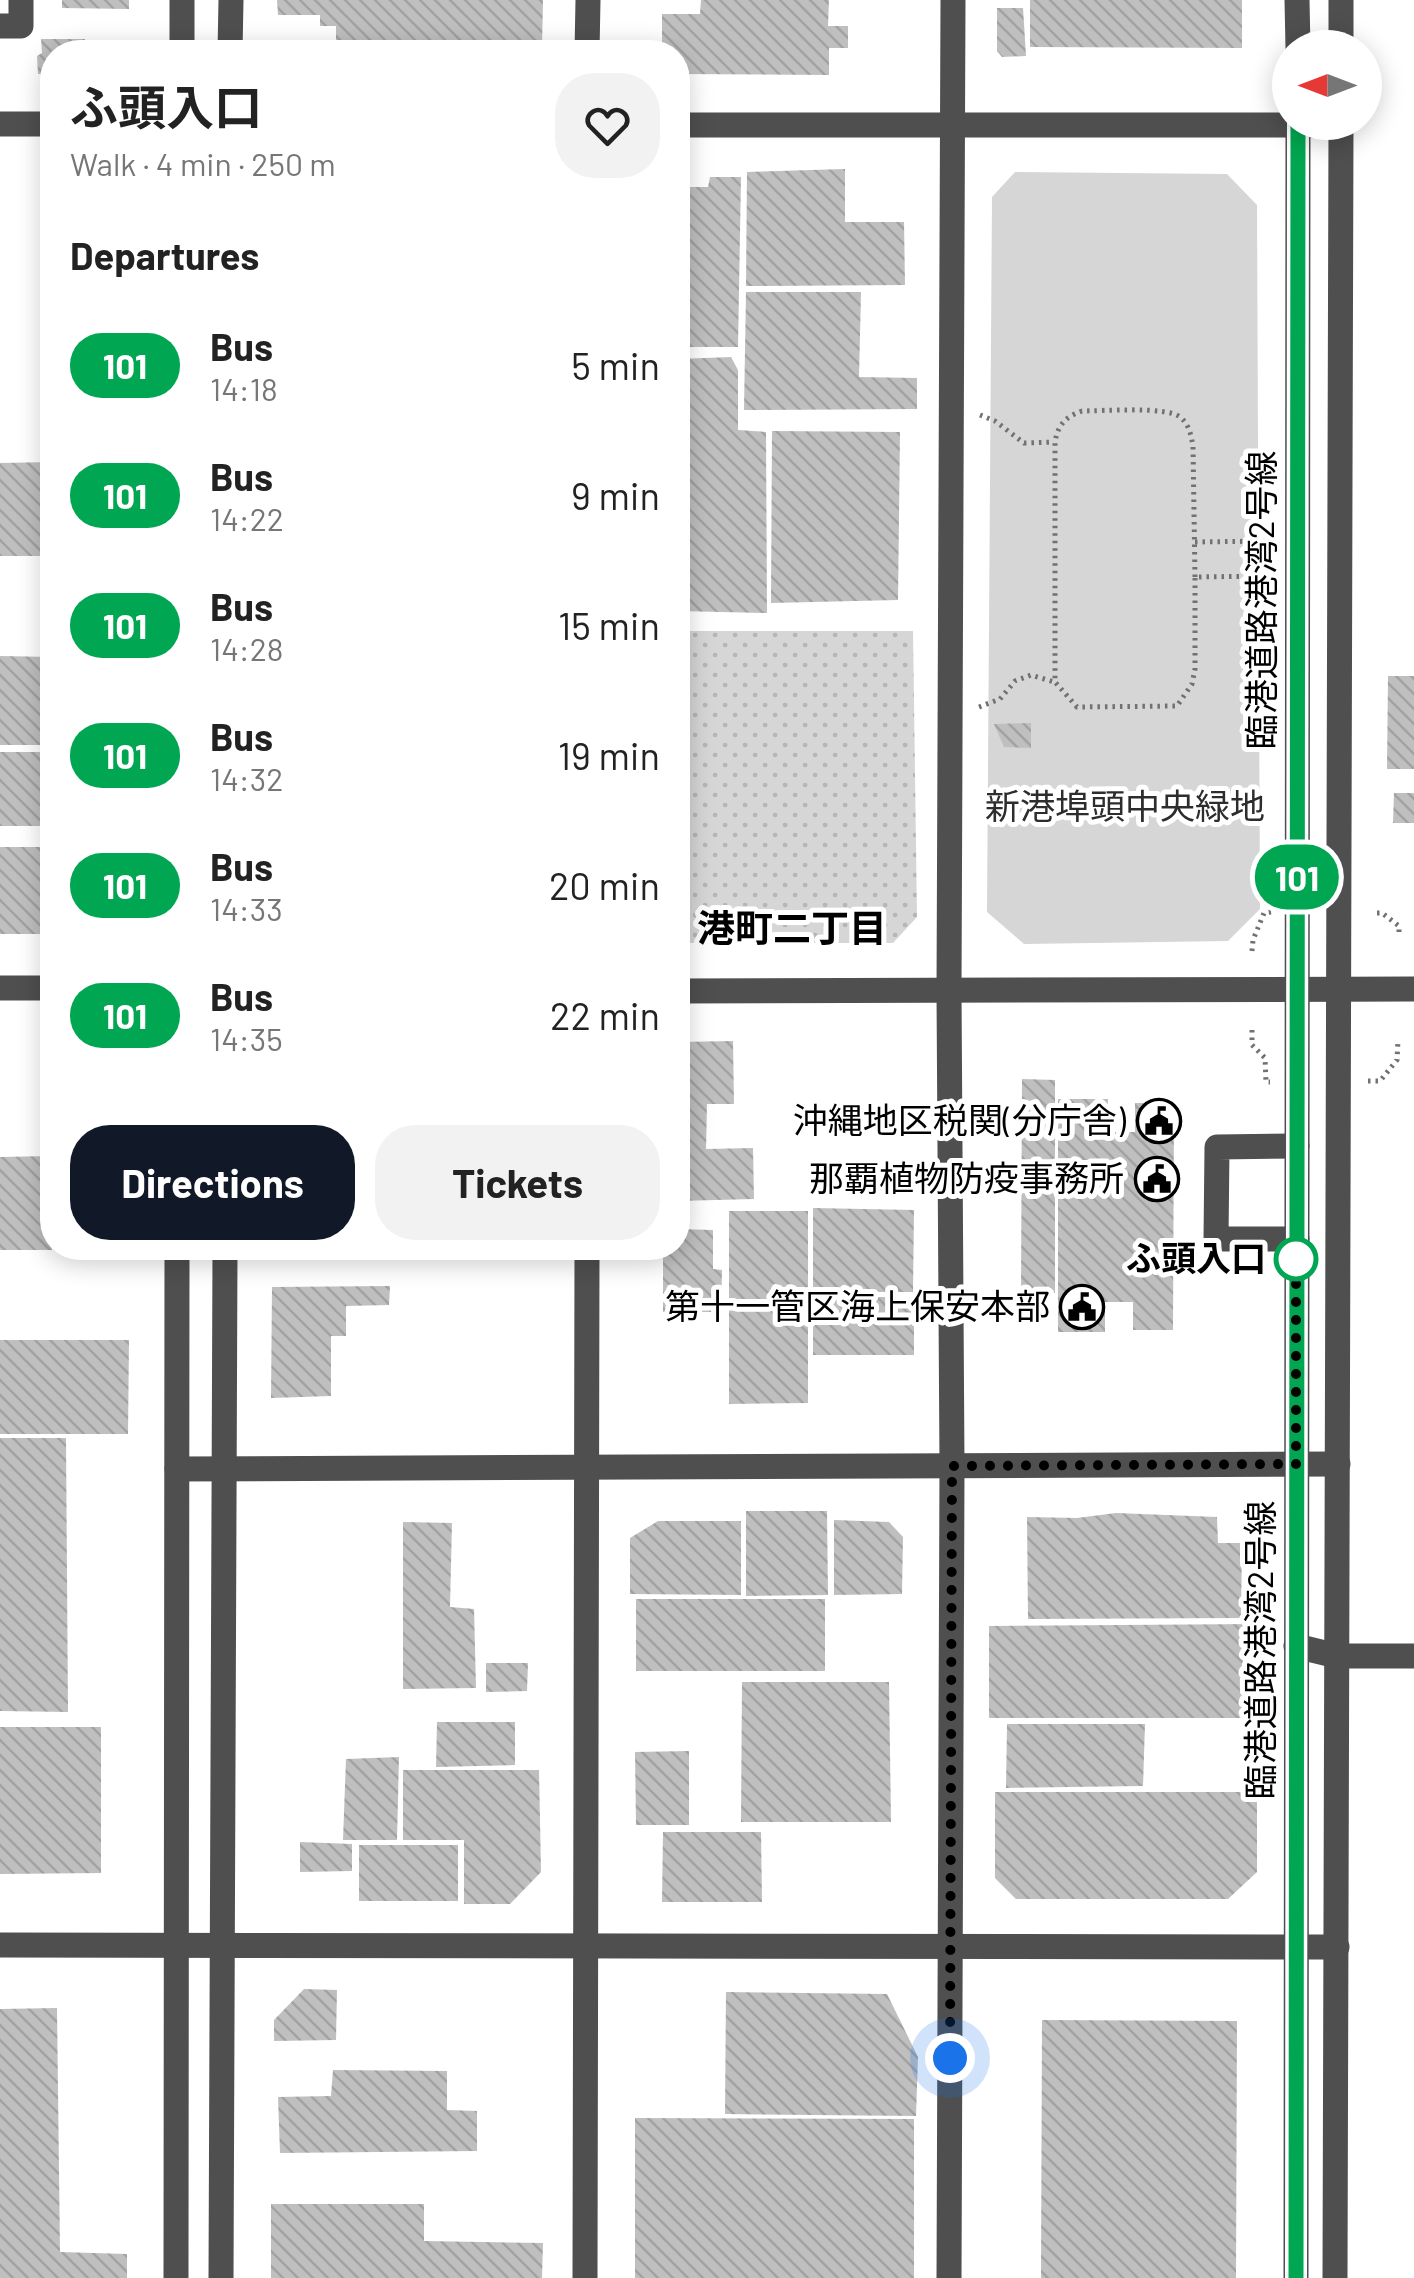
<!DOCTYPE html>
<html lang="en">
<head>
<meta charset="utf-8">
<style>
  :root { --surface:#fff; --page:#f2f2f2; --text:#222; --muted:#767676; --accent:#111827 }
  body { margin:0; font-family:Barlow,"Noto Sans JP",sans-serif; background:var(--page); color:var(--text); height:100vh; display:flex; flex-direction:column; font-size:38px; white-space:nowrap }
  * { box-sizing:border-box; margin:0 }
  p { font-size:32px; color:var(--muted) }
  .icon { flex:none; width:55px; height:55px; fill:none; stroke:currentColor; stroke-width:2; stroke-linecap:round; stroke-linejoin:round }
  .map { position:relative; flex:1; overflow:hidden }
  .side { position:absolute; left:40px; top:40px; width:650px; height:1220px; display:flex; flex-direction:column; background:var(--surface); border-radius:40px; box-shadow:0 5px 25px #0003 }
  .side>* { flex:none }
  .badge { padding:0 20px; border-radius:32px; font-size:35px; line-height:65px }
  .needle { width:65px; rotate:270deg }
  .tools { position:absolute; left:1272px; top:30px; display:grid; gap:20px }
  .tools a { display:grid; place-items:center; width:110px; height:110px; border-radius:50%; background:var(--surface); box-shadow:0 5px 25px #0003; font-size:50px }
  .you { position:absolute; width:50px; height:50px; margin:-25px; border:8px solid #fff; border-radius:50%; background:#1a73e8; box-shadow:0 0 0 15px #1a73e833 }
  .map>.badge { position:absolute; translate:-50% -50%; box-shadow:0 0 0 5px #fff }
  h2 { padding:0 30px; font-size:38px; line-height:90px }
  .round { display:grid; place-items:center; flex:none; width:105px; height:105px; border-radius:40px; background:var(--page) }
  .overview { display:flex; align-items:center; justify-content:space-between; height:170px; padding:0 30px }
  h1 { font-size:48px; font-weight:700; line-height:75px }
  .primary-button { display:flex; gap:20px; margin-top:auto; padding:20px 30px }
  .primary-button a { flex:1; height:115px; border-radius:40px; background:var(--accent); color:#fff; font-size:40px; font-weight:700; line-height:115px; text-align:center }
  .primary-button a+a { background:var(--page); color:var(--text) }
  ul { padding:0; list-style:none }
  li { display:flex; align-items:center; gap:30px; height:130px; padding:0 30px }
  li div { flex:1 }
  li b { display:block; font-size:38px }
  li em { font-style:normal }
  li .badge { min-width:110px; font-weight:700; text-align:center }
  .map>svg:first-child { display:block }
</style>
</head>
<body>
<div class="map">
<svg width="1414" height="2278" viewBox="0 0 1414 2278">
  <defs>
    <pattern id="grass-dots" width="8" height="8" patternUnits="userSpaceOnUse" patternTransform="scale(2.5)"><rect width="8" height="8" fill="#d6d6d6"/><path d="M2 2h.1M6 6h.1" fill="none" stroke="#b6b6b6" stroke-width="1.8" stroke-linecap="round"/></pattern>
    <pattern id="building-back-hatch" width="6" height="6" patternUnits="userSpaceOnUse" patternTransform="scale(2.5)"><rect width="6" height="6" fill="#bfbfbf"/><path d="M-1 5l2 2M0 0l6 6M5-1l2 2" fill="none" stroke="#a2a2a2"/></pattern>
  </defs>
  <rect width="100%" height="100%" fill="#fff"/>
  <polygon fill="url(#grass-dots)" points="678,631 913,631 917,917 893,943 678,943"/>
  <polygon fill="#d6d6d6" points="1015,172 1227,174 1257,205 1260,909 1228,941 1024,944 987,912 992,197"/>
  <g fill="url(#building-back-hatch)">
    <polygon points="62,0 129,0 129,9 62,8"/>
    <polygon points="277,0 543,0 542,47 537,52 336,52 336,26 320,26 320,15 278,15"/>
    <polygon points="701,0 829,0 828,26 848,26 848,48 829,48 829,75 678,74 678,52 662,52 662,14 700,14"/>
    <polygon points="1030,0 1242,0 1242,48 1030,47"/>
    <polygon points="997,8 1023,8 1026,56 1002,57 997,51"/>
    <polygon points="41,39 85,39 85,52 52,52 52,74 38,74 37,56 42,53"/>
    <polygon points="845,169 845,222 904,222 905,285 746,286 747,172"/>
    <polygon points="710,177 741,177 738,347 678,347 678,187 708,187"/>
    <polygon points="746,292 861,292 859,377 917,378 917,409 744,410"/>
    <polygon points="731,357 738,370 738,430 766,432 767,613 678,611 678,359"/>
    <polygon points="772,431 900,432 898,600 771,603"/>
    <polygon points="52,462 52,556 0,556 0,463"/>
    <polygon points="0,656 52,657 52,745 0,745"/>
    <polygon points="1388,676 1414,676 1414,769 1387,769"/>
    <polygon points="1031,723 1031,748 1004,747 994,724"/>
    <rect x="0" y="752" width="52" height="74"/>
    <polygon points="1394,793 1414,793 1414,823 1393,823"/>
    <rect x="0" y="847" width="52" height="87"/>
    <polygon points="733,1041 734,1104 707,1104 706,1149 753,1148 754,1199 678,1201 678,1042"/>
    <polygon points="1022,1079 1055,1080 1055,1293 1021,1293"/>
    <polygon points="1058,1099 1108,1099 1108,1132 1135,1132 1135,1103 1174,1103 1173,1330 1133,1330 1133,1302 1105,1302 1105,1332 1058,1332"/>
    <polygon points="52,1156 52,1250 0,1250 0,1157"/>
    <polygon points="813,1208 914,1210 913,1292 813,1292"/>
    <polygon points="729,1211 808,1211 808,1403 729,1404"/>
    <polygon points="678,1229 713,1230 713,1269 722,1270 721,1312 663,1312 663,1248 678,1248"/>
    <polygon points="390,1286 389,1305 346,1306 346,1336 331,1336 331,1396 271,1398 272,1287"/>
    <rect x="813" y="1297" width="101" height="58"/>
    <polygon points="0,1340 129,1340 128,1434 0,1434"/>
    <polygon points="0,1438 66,1438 68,1712 0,1711"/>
    <polygon points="746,1511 827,1511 828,1595 746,1596"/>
    <polygon points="1116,1513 1217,1517 1218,1543 1242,1543 1241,1618 1028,1619 1027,1517 1077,1518"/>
    <polygon points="834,1520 889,1522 903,1537 902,1594 834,1595"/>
    <polygon points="658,1521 741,1521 741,1595 630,1594 630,1538"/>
    <polygon points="403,1522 452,1523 450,1607 474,1609 476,1688 403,1689"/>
    <rect x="636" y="1599" width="189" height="72"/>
    <polygon points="1257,1624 1258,1718 989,1718 989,1626"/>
    <polygon points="486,1663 528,1663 527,1691 486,1692"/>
    <polygon points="742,1682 889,1682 891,1822 741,1822"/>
    <polygon points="437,1722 515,1722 515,1765 436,1767"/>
    <polygon points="1007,1724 1145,1724 1143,1786 1006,1788"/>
    <polygon points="0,1727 101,1727 101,1873 0,1874"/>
    <polygon points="689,1751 689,1825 636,1825 635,1752"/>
    <polygon points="399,1757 397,1840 343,1840 346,1759"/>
    <polygon points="403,1770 539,1770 541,1872 510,1904 464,1904 464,1840 403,1840"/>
    <polygon points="995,1792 1257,1792 1257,1872 1228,1899 1016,1899 995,1878"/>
    <polygon points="663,1832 761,1832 762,1902 662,1902"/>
    <polygon points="300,1842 352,1844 352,1871 300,1872"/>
    <rect x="359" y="1845" width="99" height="56"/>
    <polygon points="304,1989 337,1990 336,2040 274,2041 274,2020"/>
    <polygon points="726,1992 887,1994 918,2057 916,2116 725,2114"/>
    <polygon points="57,2008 60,2252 127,2254 127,2278 0,2278 0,2009"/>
    <polygon points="1042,2020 1237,2021 1236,2278 1041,2278"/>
    <polygon points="333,2070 447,2071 447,2110 477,2111 477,2151 280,2153 278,2097 331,2096"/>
    <polygon points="635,2118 914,2119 914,2278 635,2278"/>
    <polygon points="271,2204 424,2204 424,2241 543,2243 542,2278 271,2278"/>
  </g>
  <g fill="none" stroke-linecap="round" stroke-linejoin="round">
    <g stroke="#717171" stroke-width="5" stroke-dasharray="2.5 5" stroke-linecap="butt">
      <polyline points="980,415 995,421 1024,443 1053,442"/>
      <polyline points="1195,542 1269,541"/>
      <path d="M1195,577L1193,446C1191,435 1189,424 1180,417C1166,406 1102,411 1082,411C1065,417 1058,425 1055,442V682L1077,707L1177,706L1192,684L1195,669V577L1269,576"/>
      <polyline points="979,707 1000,699 1015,681 1031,675 1054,682"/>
      <polyline points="1377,913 1382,913 1399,926 1399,936"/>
      <polyline points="1252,951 1253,940 1264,913 1271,912"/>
      <polyline points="1252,1030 1252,1045 1265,1058 1266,1082 1270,1082"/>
      <polyline points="1368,1081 1380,1081 1397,1060 1398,1040"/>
    </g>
    <g stroke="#4f4f4f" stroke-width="25">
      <polyline points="1297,0 1298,48"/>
      <polyline points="0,26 21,26 21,0"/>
      <polyline points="1341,48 1341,0"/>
      <polyline points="182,52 182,0"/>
      <polyline points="230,52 231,0"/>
      <polyline points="587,52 588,0"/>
      <polyline points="0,124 52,124"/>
      <polyline points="678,125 1341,125"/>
      <polyline points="0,988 52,988"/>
      <polyline points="678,991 1414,989"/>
      <polyline points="1297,1146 1217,1147 1216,1239 1297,1239"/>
      <polyline points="177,1469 1338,1464"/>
      <polyline points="1296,1646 1337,1656 1414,1656"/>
      <polyline points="0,1945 1337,1947"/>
      <polyline points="176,2278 177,1248"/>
      <polyline points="221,2278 225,1248"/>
      <polyline points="585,2278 587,1248"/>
      <polyline points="949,2278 952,1466 949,991 953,0"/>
      <polyline points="1296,2278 1298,122"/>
      <polyline points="1335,2278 1341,122"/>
    </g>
  </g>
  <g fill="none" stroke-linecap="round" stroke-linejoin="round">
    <defs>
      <polyline id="line" points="1296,2278 1298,122"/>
    </defs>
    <use href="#line" stroke="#fff" stroke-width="22"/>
    <use href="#line" stroke="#00a651" stroke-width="15"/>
    <polyline stroke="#000" stroke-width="10" stroke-dasharray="0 18" points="950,2058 952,1466 1296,1464 1296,1259"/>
  </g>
  <defs>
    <symbol id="civic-ring" viewBox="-11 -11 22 22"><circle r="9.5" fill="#fff" stroke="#000" stroke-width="1.5"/><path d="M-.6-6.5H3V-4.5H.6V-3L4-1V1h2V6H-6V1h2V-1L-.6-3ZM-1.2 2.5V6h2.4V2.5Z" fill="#000"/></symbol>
  </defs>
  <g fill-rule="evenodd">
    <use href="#civic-ring" x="1134" y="1096" width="50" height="50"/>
    <use href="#civic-ring" x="1132" y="1154" width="50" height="50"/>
    <use href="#civic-ring" x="1057" y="1282" width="50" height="50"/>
  </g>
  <circle fill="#fff" stroke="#00a651" stroke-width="5" cx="1296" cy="1259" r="20"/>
  <g text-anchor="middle" stroke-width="10" stroke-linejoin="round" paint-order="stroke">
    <g font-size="35" fill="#000" stroke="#fff">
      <text transform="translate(1262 600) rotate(-90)" y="12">臨港道路港湾2号線</text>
      <text transform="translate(1261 1650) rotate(-90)" y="12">臨港道路港湾2号線</text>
    </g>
    <g font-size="35" fill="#2d2d2d" stroke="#fff">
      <text x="1125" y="819">新港埠頭中央緑地</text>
    </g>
    <g font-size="35" fill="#000" stroke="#fff" text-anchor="end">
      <text x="1126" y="1133">沖縄地区税関(分庁舎)</text>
      <text x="1124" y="1191">那覇植物防疫事務所</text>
      <text x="1050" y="1319">第十一管区海上保安本部</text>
    </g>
    <g font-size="35" font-weight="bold" fill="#000" stroke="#fff" text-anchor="end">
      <text x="1266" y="1271">ふ頭入口</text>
    </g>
    <g font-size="38" font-weight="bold" fill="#000" stroke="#fff">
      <text x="792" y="942">港町二丁目</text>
    </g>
  </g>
</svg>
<div class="tools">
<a><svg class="needle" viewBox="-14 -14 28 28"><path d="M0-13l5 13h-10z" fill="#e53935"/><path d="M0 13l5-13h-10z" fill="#767676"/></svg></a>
</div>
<div class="you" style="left:950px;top:2058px"></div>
<b class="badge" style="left:1297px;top:877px;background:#00a651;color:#fff">101</b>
<section class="side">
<div class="overview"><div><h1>ふ頭入口</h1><p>Walk · 4 min · 250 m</p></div><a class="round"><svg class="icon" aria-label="heart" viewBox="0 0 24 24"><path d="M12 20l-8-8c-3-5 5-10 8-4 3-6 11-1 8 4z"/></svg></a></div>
<h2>Departures</h2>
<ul>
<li><span class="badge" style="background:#00a651;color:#fff">101</span><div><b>Bus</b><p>14:18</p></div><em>5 min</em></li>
<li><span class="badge" style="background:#00a651;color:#fff">101</span><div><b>Bus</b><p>14:22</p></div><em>9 min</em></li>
<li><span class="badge" style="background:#00a651;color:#fff">101</span><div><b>Bus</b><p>14:28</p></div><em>15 min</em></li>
<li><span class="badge" style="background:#00a651;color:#fff">101</span><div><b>Bus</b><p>14:32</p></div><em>19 min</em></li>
<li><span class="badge" style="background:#00a651;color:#fff">101</span><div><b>Bus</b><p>14:33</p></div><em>20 min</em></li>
<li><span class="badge" style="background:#00a651;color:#fff">101</span><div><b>Bus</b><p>14:35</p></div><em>22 min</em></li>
</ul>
<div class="primary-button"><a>Directions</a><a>Tickets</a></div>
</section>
</div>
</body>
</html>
